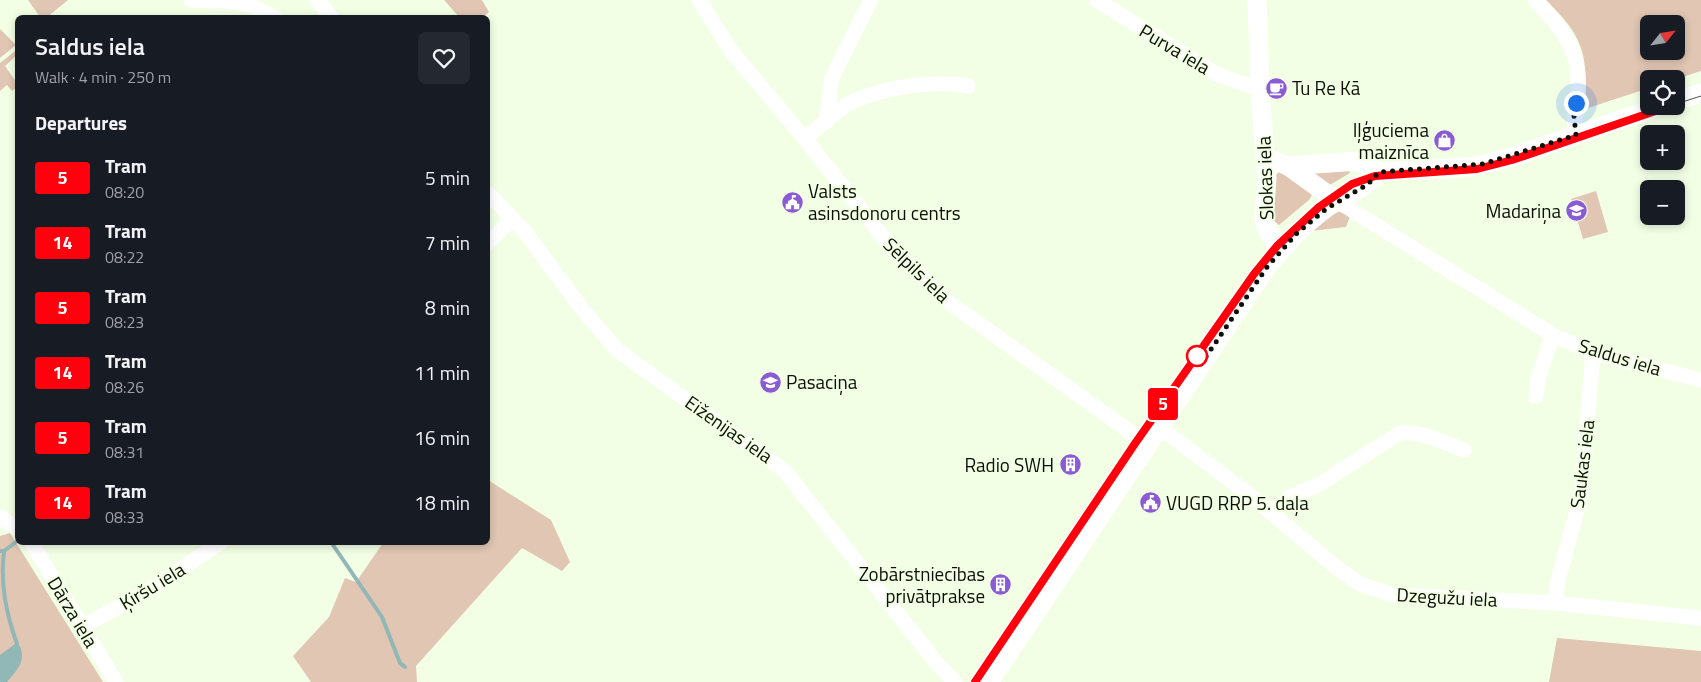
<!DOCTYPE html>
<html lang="en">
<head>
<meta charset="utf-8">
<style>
  :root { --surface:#171b24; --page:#242831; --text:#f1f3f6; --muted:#9ea1a6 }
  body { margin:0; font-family:"Titillium Web",sans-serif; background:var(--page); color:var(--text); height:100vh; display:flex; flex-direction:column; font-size:19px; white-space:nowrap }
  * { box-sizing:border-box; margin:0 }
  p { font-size:16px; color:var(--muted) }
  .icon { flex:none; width:28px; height:28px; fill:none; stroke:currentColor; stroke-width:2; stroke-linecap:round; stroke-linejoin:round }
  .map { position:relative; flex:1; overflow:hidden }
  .sheet { position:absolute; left:15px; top:15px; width:475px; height:530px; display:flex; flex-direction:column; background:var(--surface); border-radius:8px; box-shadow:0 2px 8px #0003 }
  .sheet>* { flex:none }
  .badge { padding:0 10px; border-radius:4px; font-size:18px; line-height:32px }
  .needle { width:32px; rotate:60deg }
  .fabs { position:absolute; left:1640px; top:15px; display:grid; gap:10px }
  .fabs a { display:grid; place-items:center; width:45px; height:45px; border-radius:8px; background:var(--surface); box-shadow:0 2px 8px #0003; font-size:25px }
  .you { position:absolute; width:25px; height:25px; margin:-12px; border:4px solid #fff; border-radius:50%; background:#1a73e8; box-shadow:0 0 0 8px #1a73e833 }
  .map>.badge { position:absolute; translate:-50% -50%; box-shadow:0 0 0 2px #fff }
  h2 { padding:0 20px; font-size:19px; line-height:45px }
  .round { display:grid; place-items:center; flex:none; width:52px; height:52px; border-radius:8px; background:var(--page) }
  .head { display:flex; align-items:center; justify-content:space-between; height:85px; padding:0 20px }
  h1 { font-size:24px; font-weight:600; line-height:38px }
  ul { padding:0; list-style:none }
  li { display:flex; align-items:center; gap:15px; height:65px; padding:0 20px }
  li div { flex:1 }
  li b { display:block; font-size:19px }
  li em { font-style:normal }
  li .badge { min-width:55px; font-weight:700; text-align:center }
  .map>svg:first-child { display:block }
</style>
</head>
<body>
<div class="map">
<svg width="1701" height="682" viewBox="0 0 1701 682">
  <rect width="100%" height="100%" fill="#f3ffe5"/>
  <g fill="#e0c6b3" fill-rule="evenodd">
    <polygon points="28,0 68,0 46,18 40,17"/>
    <polygon points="444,0 482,0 489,12 483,17 459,17"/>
    <path d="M1546,0H1701V71L1676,79H1649V88L1585,109C1588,55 1585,38 1546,0ZM1649,24H1676V51H1649Z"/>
    <polygon points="0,29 16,45 0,58"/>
    <polygon points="15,51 17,55 5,66 17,83 17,87 12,91 7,85 0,91 0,63"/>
    <polygon points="1347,166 1350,173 1328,186 1314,177 1313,170"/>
    <polygon points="1279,172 1285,173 1312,195 1309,200 1279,225 1273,220 1274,177"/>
    <polygon points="1596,191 1608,232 1583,239 1571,199"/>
    <polygon points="1334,212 1344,212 1350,216 1346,227 1310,231"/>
    <polygon points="488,480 551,520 570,562 562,571 522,548 416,666 417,682 311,682 293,656 329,617 345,578 356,582 383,543 488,542"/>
    <polygon points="10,533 103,682 0,682 0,536"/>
    <polygon points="1557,638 1701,651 1701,682 1549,682"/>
  </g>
  <path fill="#91b7b6" d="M15,644L20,646C26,662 17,670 7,682H0V655Z"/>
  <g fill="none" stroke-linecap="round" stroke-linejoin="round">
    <g stroke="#91b7b6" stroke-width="4">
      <polyline points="331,542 382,617 400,663 405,667"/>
      <polyline points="0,551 4,551 16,542"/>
      <path d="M4,551C0,584 6,613 17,644"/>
    </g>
    <g stroke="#fff" stroke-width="15">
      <polyline points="191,0 228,1 250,5 275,18"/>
      <polyline points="317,0 332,18"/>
      <polyline points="699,0 732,52 805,139 895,252 950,303 1147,444"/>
      <polyline points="1096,0 1218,75 1260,89"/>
      <path d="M1535,0C1560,24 1581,52 1578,88C1578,104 1572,119 1576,135"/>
      <polyline points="826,122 832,78 871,0"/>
      <path d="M805,139C820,126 837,109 854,101C885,87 935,80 968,86"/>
      <polyline points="488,193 525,232 582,309 617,350 784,470 935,661 955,682"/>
      <polyline points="1337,201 1553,335 1593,353 1701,380"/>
      <polyline points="488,243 512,219"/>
      <polyline points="1536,396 1538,378 1553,335"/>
      <polyline points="1159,427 1251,496 1337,568 1360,584 1393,595 1555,603 1701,618"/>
      <path d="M1272,513L1290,497L1318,485L1400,433C1422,431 1443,442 1464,450"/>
      <polyline points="0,517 18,529"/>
      <polyline points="31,542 116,682"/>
      <polyline points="1555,603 1558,580 1581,496 1593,353"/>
      <polyline points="82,627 151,589 221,542"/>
    </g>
    <g stroke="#fff" stroke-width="19">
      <polyline points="1257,0 1260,89 1267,179 1264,218 1267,230 1281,250"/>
      <polyline points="1676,101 1701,93"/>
      <polyline points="1266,157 1288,166 1358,161 1379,172 1471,167 1509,158 1661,106"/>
      <polyline points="1288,166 1337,201"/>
      <path d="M989,682L1267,267C1285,246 1302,226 1325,209C1342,197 1365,189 1379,172"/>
    </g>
    <g stroke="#4e5446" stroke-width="1">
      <polyline points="1676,104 1701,96"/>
      <polyline points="975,682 1134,445 1254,273 1277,246 1319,207 1352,184 1375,176 1477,169 1512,160 1670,106"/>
    </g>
  </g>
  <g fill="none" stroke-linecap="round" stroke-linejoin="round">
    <defs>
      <polyline id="line" points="975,682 1134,445 1254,274 1277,246 1319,207 1352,184 1375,176 1477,169 1512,160 1670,106"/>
    </defs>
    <use href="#line" stroke="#fff" stroke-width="11"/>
    <use href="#line" stroke="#ff000c" stroke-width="8"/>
    <polyline stroke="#0b0f05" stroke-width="5" stroke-dasharray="0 9" points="1197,356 1201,364 1267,267 1297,233 1326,209 1368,184 1379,172 1483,164 1576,135 1574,116 1576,103"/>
  </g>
  <defs>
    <symbol id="cafe-disc" viewBox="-11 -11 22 22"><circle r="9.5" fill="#8a5bd4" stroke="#f3ffe5"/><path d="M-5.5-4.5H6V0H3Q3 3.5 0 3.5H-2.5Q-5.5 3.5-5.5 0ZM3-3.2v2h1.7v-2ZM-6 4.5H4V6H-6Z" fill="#fff"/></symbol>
    <symbol id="shop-disc" viewBox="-11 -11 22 22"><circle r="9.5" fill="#8a5bd4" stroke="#f3ffe5"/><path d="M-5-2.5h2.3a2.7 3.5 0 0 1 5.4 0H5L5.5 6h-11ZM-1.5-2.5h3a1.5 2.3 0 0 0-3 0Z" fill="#fff"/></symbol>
    <symbol id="civic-disc" viewBox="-11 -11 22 22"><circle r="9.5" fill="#8a5bd4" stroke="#f3ffe5"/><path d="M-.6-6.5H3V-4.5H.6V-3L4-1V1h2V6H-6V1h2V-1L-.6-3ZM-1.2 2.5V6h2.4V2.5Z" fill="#fff"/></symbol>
    <symbol id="school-disc" viewBox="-11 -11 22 22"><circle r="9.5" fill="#8a5bd4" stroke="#f3ffe5"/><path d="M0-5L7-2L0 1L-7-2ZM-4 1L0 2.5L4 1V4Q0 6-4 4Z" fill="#fff"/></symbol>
    <symbol id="building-disc" viewBox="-11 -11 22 22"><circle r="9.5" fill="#8a5bd4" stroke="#f3ffe5"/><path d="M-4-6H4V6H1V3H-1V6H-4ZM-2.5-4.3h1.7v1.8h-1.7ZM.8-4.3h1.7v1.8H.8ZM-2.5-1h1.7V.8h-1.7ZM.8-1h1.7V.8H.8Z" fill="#fff"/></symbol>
  </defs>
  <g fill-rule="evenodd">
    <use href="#cafe-disc" x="1264" y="76" width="25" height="25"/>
    <use href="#shop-disc" x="1432" y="128" width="25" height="25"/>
    <use href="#civic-disc" x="780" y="190" width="25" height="25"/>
    <use href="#school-disc" x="1564" y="198" width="25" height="25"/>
    <use href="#school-disc" x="758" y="370" width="25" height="25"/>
    <use href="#building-disc" x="1058" y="452" width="25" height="25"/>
    <use href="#civic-disc" x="1138" y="490" width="25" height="25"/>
    <use href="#building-disc" x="988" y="572" width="25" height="25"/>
  </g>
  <circle fill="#fff" stroke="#ff000c" stroke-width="2.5" cx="1197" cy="356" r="10"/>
  <g text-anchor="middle" stroke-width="4" stroke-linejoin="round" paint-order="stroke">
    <g font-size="19" fill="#0b0f05" stroke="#f3ffe5">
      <text transform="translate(1175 49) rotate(31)" y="7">Purva iela</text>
      <text transform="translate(1265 178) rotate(-92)" y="7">Slokas iela</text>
      <text transform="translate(917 270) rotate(44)" y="7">Sēlpils iela</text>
      <text transform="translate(1620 357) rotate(17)" y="7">Saldus iela</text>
      <text transform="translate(729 429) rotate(35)" y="7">Eiženijas iela</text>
      <text transform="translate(1582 464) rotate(-83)" y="7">Saukas iela</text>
      <text transform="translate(152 586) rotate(-31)" y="7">Ķiršu iela</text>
      <text transform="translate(1447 597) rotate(3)" y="7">Dzegužu iela</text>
      <text transform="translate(73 612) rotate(59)" y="7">Dārza iela</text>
    </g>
    <g font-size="19" fill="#0b0f05" stroke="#f3ffe5" text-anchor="start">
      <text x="1292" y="95">Tu Re Kā</text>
      <text x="1429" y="137" text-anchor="end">Iļģuciema<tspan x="1429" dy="22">maiznīca</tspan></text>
      <text x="808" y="198">Valsts<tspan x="808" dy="22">asinsdonoru centrs</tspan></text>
      <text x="1561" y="218" text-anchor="end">Madariņa</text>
      <text x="786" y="389">Pasaciņa</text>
      <text x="1054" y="472" text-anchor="end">Radio SWH</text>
      <text x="1166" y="510">VUGD RRP 5. daļa</text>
      <text x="985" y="581" text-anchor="end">Zobārstniecības<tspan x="985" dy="22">privātprakse</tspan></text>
    </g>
  </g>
</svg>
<div class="fabs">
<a><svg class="needle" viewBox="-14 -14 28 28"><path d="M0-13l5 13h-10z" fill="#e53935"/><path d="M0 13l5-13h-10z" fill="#9ea1a6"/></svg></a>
<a><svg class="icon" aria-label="locate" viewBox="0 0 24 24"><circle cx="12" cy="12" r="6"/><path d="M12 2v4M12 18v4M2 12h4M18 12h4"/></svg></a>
<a>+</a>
<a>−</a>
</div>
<div class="you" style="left:1576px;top:103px"></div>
<b class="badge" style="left:1163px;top:404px;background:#ff000c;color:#fff">5</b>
<section class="sheet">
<div class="head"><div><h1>Saldus iela</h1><p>Walk · 4 min · 250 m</p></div><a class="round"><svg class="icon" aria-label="heart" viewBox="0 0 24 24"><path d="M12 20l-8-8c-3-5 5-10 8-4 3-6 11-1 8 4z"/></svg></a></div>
<h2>Departures</h2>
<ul>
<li><span class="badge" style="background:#ff000c;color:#fff">5</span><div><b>Tram</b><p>08:20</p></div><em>5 min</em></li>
<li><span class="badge" style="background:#ff000c;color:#fff">14</span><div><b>Tram</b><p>08:22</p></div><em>7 min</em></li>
<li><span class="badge" style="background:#ff000c;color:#fff">5</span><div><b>Tram</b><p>08:23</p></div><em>8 min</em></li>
<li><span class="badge" style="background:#ff000c;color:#fff">14</span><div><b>Tram</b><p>08:26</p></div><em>11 min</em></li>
<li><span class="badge" style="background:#ff000c;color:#fff">5</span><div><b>Tram</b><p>08:31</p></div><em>16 min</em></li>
<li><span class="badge" style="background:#ff000c;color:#fff">14</span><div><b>Tram</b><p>08:33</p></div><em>18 min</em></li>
</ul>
</section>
</div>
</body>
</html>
